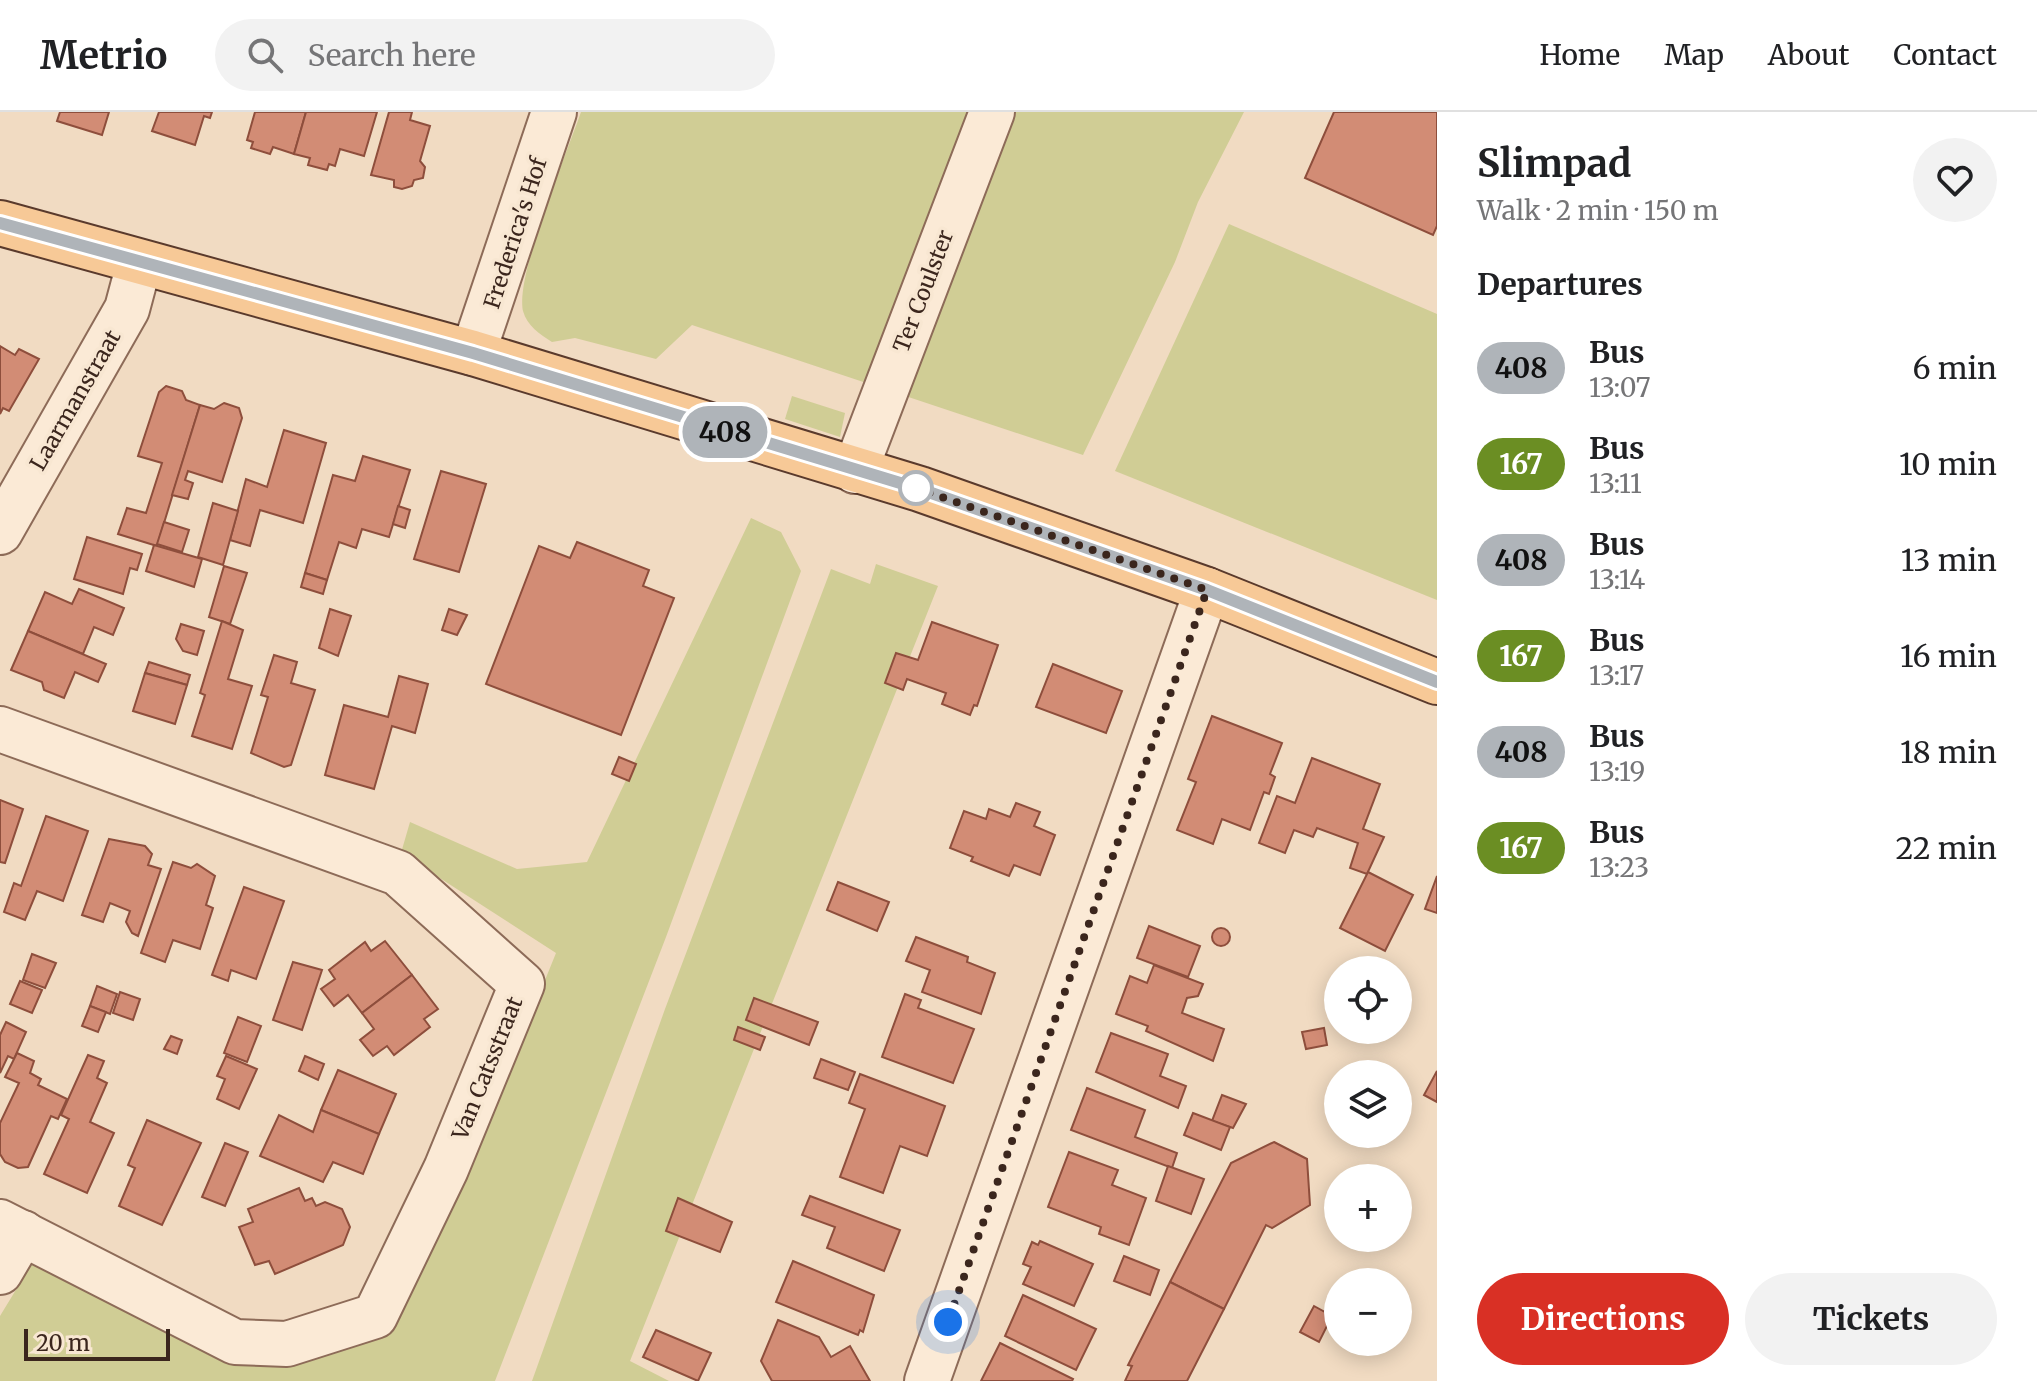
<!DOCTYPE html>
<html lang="en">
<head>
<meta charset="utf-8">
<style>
  :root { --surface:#fff; --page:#f2f2f2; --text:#202124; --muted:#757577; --line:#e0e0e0; --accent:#d93025 }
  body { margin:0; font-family:Merriweather,serif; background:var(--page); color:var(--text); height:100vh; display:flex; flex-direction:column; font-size:30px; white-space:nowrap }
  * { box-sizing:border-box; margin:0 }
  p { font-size:26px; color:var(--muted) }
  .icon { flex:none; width:44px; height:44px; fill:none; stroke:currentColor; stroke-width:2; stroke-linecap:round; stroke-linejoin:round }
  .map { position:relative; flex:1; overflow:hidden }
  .details { display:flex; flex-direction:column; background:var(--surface); width:600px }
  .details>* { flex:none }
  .badge { padding:0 16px; border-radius:26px; font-size:28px; line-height:52px }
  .fabs { position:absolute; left:1324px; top:844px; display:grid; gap:16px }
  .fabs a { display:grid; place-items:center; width:88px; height:88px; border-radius:50%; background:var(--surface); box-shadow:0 4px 20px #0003; font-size:40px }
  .scale { position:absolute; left:24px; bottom:20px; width:146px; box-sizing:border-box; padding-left:8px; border:4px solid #3b261d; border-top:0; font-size:22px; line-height:28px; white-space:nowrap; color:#3b261d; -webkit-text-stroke:6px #f8e7d2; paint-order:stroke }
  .you { position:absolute; width:40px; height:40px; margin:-20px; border:6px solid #fff; border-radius:50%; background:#1a73e8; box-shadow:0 0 0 12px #1a73e833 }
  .map>.badge { position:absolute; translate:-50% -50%; box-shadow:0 0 0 4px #fff }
  h2 { padding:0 40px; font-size:30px; line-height:72px }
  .round { display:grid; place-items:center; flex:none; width:84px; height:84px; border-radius:42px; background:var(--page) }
  .headline { display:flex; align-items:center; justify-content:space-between; height:136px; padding:0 40px }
  h1 { font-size:38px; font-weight:700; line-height:60px }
  .button { display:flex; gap:16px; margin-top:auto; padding:16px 40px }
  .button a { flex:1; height:92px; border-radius:48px; background:var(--accent); color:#fff; font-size:32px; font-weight:700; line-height:92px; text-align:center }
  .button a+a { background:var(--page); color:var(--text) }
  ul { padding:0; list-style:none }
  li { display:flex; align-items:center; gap:24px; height:96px; padding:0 40px }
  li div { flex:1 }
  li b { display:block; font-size:30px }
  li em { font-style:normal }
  li .badge { min-width:88px; font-weight:700; text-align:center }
  header { display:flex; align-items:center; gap:48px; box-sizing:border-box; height:112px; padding:0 40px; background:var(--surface); border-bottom:2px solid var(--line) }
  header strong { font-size:38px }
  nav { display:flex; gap:44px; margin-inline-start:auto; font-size:28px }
  .search { width:560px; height:72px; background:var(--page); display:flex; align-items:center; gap:20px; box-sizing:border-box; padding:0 28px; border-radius:44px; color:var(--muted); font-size:30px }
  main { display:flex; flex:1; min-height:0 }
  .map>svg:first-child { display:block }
</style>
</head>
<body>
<header>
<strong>Metrio</strong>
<div class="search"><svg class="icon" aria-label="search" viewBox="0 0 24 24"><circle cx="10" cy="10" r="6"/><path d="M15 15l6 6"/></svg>Search here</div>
<nav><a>Home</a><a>Map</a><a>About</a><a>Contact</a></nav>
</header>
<main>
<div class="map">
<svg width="1437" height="1269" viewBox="0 0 1437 1269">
  <rect width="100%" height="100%" fill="#f1dbc2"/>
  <g fill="#d0cd95">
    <path d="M581,0H1244L1198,90L1175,150L1083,343L692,213L656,247L575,226L552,230C540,222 527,214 523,199C515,163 567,41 581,0Z"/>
    <polygon points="1229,112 1437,202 1437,488 1115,359"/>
    <polygon points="792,284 845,301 840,325 785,307"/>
    <polygon points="751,406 781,420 801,459 666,825 495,1269 0,1269 0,1204 36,1145 246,1248 269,1254 378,1218 475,1041 556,841 401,741 410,710 517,757 587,750"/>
    <polygon points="876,452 938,474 630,1249 669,1269 532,1269 665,897 831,457 870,472"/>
  </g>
  <g fill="#d28c75" stroke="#8e4e3c" stroke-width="2">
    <polygon points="60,0 109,0 102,23 57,9"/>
    <polygon points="159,0 212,0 210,6 204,4 195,33 152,19"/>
    <polygon points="255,0 306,0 294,42 273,35 270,42 251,36 253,30 247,28"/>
    <polygon points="306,0 377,0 364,44 340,37 335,54 329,52 327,58 308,53 310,46 294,42"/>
    <polygon points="389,0 412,0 410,8 430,14 420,49 425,55 423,66 414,68 412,74 402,77 394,75 394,68 371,63"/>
    <polygon points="1334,0 1437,0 1437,114 1433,123 1305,66"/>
    <polygon points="0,234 15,243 19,237 39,247 9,299 3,296 0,302"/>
    <polygon points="166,274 182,279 186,288 200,293 157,434 118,422 127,396 146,401 162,351 138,344 159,280"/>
    <polygon points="224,291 239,296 242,306 222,370 188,359 185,368 193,371 188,387 172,383 200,293 214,297"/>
    <polygon points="284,318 326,331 303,411 260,398 250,434 230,428 246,367 267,375"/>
    <polygon points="363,344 410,358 389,425 362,417 356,436 339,430 327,468 305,461 333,363 355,369"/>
    <polygon points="441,359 486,372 459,460 414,447"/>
    <polygon points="213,391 238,399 223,453 198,445"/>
    <polygon points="398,394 410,398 405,416 393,412"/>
    <polygon points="164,410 189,418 182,440 157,432"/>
    <polygon points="87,425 142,442 137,458 130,456 123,482 74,467"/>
    <polygon points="577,430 649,458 643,474 674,486 621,623 486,572 539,434 570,446"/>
    <polygon points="154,433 202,447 194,475 146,459"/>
    <polygon points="224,454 247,461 230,512 209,505"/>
    <polygon points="305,461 327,468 323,482 301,475"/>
    <polygon points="79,477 124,496 113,523 94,515 83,542 28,519 45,480 72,492"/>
    <polygon points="330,497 351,504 338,544 319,536"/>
    <polygon points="449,497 467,503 457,523 442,518"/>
    <polygon points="222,509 243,518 228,567 252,574 232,637 192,624 205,583 200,581"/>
    <polygon points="932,510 998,533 977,594 974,593 970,603 942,592 946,581 907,567 903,578 885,571 896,541 918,548"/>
    <polygon points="181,512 204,519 197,543 183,539 176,527"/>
    <polygon points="28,519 106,552 98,570 75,560 64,586 44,578 42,570 11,558"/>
    <polygon points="274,543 297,550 291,571 315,578 291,653 284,655 251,641 268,585 261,583"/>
    <polygon points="149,550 190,563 187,573 145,561"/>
    <polygon points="1053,552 1122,579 1106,621 1036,595"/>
    <polygon points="145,561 187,573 175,612 133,599"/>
    <polygon points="399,564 428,572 415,621 392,614 374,677 325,663 344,593 388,605"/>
    <polygon points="1212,604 1282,631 1270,662 1275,665 1269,682 1264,680 1250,718 1222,707 1213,732 1177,718 1196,670 1188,667"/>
    <polygon points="619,645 636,652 629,669 612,662"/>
    <polygon points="1312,646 1380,672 1363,717 1384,725 1367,762 1350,756 1358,731 1317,716 1313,725 1294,718 1285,741 1259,731 1277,684 1295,691"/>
    <polygon points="0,688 23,697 5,751 0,750"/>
    <polygon points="1016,691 1040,700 1034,714 1055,723 1040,763 1014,753 1009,764 971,749 973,745 950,736 964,699 986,707 989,697 1010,705"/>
    <polygon points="46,704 88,719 63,789 37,779 25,808 4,800 14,771 21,774"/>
    <polygon points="109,727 145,734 152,742 148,753 161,757 138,824 132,821 126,810 130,799 110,791 103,810 82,803"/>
    <polygon points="173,750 191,756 197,752 215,764 206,793 213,796 200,837 173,828 165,850 141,841"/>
    <polygon points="1368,760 1413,783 1385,839 1340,816"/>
    <polygon points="1437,764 1437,801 1425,797"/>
    <polygon points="838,770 889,790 877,819 827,798"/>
    <polygon points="244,775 284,789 256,867 231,858 228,869 212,863"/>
    <polygon points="1149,814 1200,834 1188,865 1137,846"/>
    <circle cx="1221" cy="825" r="9"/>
    <polygon points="916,825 968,845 967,850 995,861 981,902 922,880 930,858 906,849"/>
    <polygon points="385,829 412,863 362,901 348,883 334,894 321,877 335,867 329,858 365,830 371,839"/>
    <polygon points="32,842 56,851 45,876 23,868"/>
    <polygon points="293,850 322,858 302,918 273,908"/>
    <polygon points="1154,853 1203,872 1198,884 1187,886 1182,901 1224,917 1213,949 1146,919 1148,914 1116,902 1130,864 1147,871"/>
    <polygon points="412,863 438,897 424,907 430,915 394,943 387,934 373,944 360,928 374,917 362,901"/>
    <polygon points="20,869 42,878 32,901 10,892"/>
    <polygon points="97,874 117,882 110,902 90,894"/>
    <polygon points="120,880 140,887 133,908 113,901"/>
    <polygon points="905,882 921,888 918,896 974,917 953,971 882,945"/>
    <polygon points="754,886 818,910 809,933 746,908"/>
    <polygon points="90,894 106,900 98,920 82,914"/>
    <polygon points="238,905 261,914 247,950 224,941"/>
    <polygon points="6,910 26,920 14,947 8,944 0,961 0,923"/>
    <polygon points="738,915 765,925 760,938 734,928"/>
    <polygon points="1324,916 1327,933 1306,937 1302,920"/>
    <polygon points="1111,921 1168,942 1160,964 1186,974 1178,996 1096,960"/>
    <polygon points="171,924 182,928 177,942 164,937"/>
    <polygon points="17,941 34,949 30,961 41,967 38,973 67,987 58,1007 51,1004 28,1055 18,1056 5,1050 0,1042 0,1011 19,971 5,965"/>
    <polygon points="88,943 104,949 97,966 107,971 90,1010 114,1021 87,1081 44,1062 69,1007 61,1003"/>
    <polygon points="226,944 257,957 239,997 217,987 225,967 217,964"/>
    <polygon points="305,944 324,952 318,968 299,959"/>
    <polygon points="821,947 855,960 848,978 814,966"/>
    <polygon points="338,958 396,982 379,1022 321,998"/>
    <polygon points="1437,959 1437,990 1424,983"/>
    <polygon points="860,962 945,994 927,1044 900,1034 883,1081 840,1065 865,997 849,991"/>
    <polygon points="1087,976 1145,998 1135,1025 1177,1041 1172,1056 1071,1018"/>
    <polygon points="1222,983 1246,992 1233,1016 1212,1009"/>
    <polygon points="321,998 379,1022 363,1062 333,1050 323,1070 260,1044 279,1003 313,1020"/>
    <polygon points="1193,1001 1230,1015 1221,1038 1184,1023"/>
    <polygon points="147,1008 201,1031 162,1113 119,1094 135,1056 128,1053"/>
    <polygon points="1274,1030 1307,1047 1310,1093 1272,1116 1266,1113 1224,1197 1170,1170 1231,1051"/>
    <polygon points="225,1031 248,1040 225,1094 202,1085"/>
    <polygon points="1069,1040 1118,1058 1112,1073 1146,1086 1129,1133 1099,1122 1101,1115 1048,1095"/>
    <polygon points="1168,1054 1204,1067 1191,1102 1156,1089"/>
    <polygon points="299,1076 305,1089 312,1086 316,1094 325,1090 342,1097 350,1115 343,1133 275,1162 269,1149 255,1153 239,1115 253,1110 248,1097"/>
    <polygon points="810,1084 900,1118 884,1159 827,1136 835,1115 802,1103"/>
    <polygon points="678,1086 732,1110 720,1140 666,1119"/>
    <polygon points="1040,1129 1093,1152 1074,1194 1023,1172 1031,1155 1023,1152 1032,1130 1038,1133"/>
    <polygon points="1124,1144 1159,1158 1150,1183 1114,1169"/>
    <polygon points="793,1149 874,1183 863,1220 860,1218 858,1223 776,1190"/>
    <polygon points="1170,1170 1224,1197 1187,1269 1125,1269 1132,1254 1128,1253"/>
    <polygon points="1023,1183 1096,1217 1076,1258 1005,1224"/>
    <polygon points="1314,1194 1332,1204 1319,1230 1300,1220"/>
    <polygon points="778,1208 819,1225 831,1245 850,1234 870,1269 772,1269 761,1249"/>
    <polygon points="656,1218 711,1241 698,1269 643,1245"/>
    <polygon points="1000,1231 1073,1267 1072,1269 981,1269"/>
  </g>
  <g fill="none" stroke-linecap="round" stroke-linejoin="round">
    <defs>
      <g id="minor">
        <polyline points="473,241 554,0"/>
        <polyline points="855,359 992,0"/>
        <polyline points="0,420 127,197 139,152"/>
        <polyline points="0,617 398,761 522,872 446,1057 375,1204 287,1232 235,1230 0,1110"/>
        <polyline points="0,1160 23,1121"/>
        <polyline points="927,1269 1207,478"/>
      </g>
      <polyline id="major" points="0,111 473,241 920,377 1207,478 1437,570"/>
    </defs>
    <use href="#minor" stroke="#8d6b58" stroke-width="48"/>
    <use href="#major" stroke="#5a3a2c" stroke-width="48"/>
    <use href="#minor" stroke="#fbead6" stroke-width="44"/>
    <use href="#major" stroke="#f7c997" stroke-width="44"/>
  </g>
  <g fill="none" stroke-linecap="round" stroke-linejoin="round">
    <defs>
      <polyline id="line" points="0,111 473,241 920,377 1207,478 1437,570"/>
    </defs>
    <use href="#line" stroke="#fff" stroke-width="18"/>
    <use href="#line" stroke="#afb4b9" stroke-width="12"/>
    <polyline stroke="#3b261d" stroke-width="8" stroke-dasharray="0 14.4" points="916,376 1207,478 948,1210"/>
  </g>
  <circle fill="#fff" stroke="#afb4b9" stroke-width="4" cx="916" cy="376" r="16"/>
  <g text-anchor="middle" stroke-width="7" stroke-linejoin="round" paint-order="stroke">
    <g font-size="22" fill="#3b261d" stroke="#f8e7d2">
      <text transform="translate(515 121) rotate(-72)" y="8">Frederica's Hof</text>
      <text transform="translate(923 179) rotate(-69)" y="8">Ter Coulster</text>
      <text transform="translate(75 288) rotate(-60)" y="8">Laarmanstraat</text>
      <text transform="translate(487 956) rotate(-68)" y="8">Van Catsstraat</text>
    </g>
  </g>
</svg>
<div class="fabs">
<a><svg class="icon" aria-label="locate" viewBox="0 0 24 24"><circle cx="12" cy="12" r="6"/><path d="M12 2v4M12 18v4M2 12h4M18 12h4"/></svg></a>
<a><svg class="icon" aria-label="layers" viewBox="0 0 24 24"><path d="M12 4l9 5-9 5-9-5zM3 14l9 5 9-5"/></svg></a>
<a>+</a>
<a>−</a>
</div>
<div class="scale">20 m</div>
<div class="you" style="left:948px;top:1210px"></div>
<b class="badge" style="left:725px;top:320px;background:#afb4b9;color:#111">408</b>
</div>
<section class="details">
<div class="headline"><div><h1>Slimpad</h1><p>Walk · 2 min · 150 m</p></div><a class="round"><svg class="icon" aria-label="heart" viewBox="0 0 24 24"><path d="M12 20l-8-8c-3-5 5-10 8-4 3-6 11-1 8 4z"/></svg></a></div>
<h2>Departures</h2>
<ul>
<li><span class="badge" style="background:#afb4b9;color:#111">408</span><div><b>Bus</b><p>13:07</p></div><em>6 min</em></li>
<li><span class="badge" style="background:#6b8e23;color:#fff">167</span><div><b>Bus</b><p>13:11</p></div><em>10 min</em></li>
<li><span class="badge" style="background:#afb4b9;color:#111">408</span><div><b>Bus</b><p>13:14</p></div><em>13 min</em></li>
<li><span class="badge" style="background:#6b8e23;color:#fff">167</span><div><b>Bus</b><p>13:17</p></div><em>16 min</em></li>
<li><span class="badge" style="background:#afb4b9;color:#111">408</span><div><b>Bus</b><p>13:19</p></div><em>18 min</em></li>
<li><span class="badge" style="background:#6b8e23;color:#fff">167</span><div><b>Bus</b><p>13:23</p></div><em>22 min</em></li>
</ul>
<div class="button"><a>Directions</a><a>Tickets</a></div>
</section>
</main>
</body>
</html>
